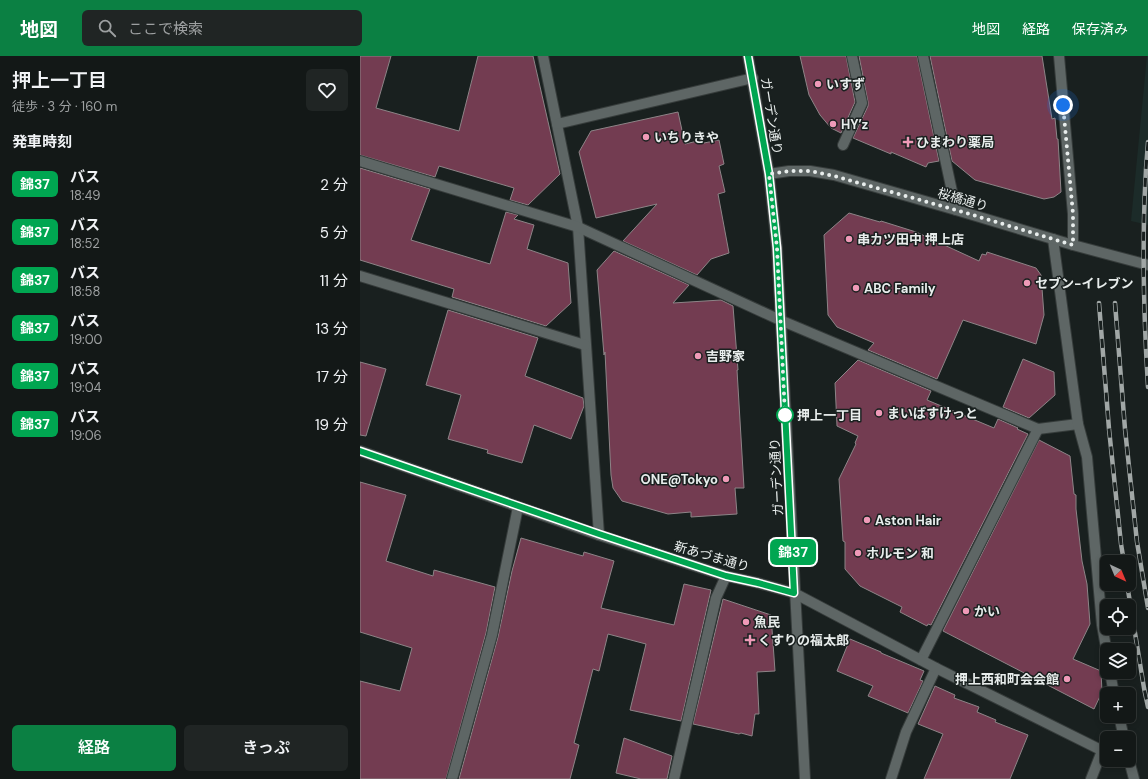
<!DOCTYPE html>
<html lang="ja">
<head>
<meta charset="utf-8">
<style>
  :root { --surface:#131817; --page:#202524; --text:#f1f3f6; --muted:#9da0a1; --line:#323736; --accent:#0b8043 }
  body { margin:0; font-family:"DM Sans","Noto Sans JP",sans-serif; background:var(--page); color:var(--text); height:100vh; display:flex; flex-direction:column; font-size:15px; white-space:nowrap }
  * { box-sizing:border-box; margin:0 }
  p { font-size:13px; color:var(--muted) }
  .icon { flex:none; width:22px; height:22px; fill:none; stroke:currentColor; stroke-width:2; stroke-linecap:round; stroke-linejoin:round }
  .map { position:relative; flex:1; overflow:hidden }
  .side { display:flex; flex-direction:column; background:var(--surface); width:360px }
  .side>* { flex:none }
  .badge { padding:0 8px; border-radius:6px; font-size:14px; line-height:26px }
  .needle { width:26px; rotate:136deg }
  .fabs { position:absolute; left:740px; top:499px; display:grid; gap:8px }
  .fabs a { display:grid; place-items:center; width:36px; height:36px; border-radius:6px; background:var(--surface); box-shadow:0 2px 6px #0003,0 0 0 1px var(--line); font-size:20px }
  .you { position:absolute; width:20px; height:20px; margin:-10px; border:3px solid #fff; border-radius:50%; background:#1a73e8; box-shadow:0 0 0 6px #1a73e833 }
  .map>.badge { position:absolute; translate:-50% -50%; box-shadow:0 0 0 2px #fff }
  h2 { padding:0 12px; font-size:15px; line-height:36px }
  .round { display:grid; place-items:center; flex:none; width:42px; height:42px; border-radius:6px; background:var(--page) }
  .overview { display:flex; align-items:center; justify-content:space-between; height:68px; padding:0 12px }
  h1 { font-size:19px; font-weight:600; line-height:30px }
  .button { display:flex; gap:8px; margin-top:auto; padding:8px 12px }
  .button a { flex:1; height:46px; border-radius:6px; background:var(--accent); color:#fff; font-size:16px; font-weight:600; line-height:46px; text-align:center }
  .button a+a { background:var(--page); color:var(--text) }
  ul { padding:0; list-style:none }
  li { display:flex; align-items:center; gap:12px; height:48px; padding:0 12px }
  li div { flex:1 }
  li b { display:block; font-size:15px }
  li em { font-style:normal }
  li .badge { min-width:44px; font-weight:700; text-align:center }
  header { display:flex; align-items:center; gap:24px; box-sizing:border-box; height:56px; padding:0 20px; background:var(--accent); color:#fff }
  header strong { font-size:19px }
  nav { display:flex; gap:22px; margin-inline-start:auto; font-size:14px }
  .search { width:280px; height:36px; background:var(--page); display:flex; align-items:center; gap:10px; box-sizing:border-box; padding:0 14px; border-radius:6px; color:var(--muted); font-size:15px }
  main { display:flex; flex:1; min-height:0 }
  .map>svg:first-child { display:block }
</style>
</head>
<body>
<header>
<strong>地図</strong>
<div class="search"><svg class="icon" aria-label="search" viewBox="0 0 24 24"><circle cx="10" cy="10" r="6"/><path d="M15 15l6 6"/></svg>ここで検索</div>
<nav><a>地図</a><a>経路</a><a>保存済み</a></nav>
</header>
<main>
<section class="side">
<div class="overview"><div><h1>押上一丁目</h1><p>徒歩 · 3 分 · 160 m</p></div><a class="round"><svg class="icon" aria-label="heart" viewBox="0 0 24 24"><path d="M12 20l-8-8c-3-5 5-10 8-4 3-6 11-1 8 4z"/></svg></a></div>
<h2>発車時刻</h2>
<ul>
<li><span class="badge" style="background:#00a651;color:#fff">錦37</span><div><b>バス</b><p>18:49</p></div><em>2 分</em></li>
<li><span class="badge" style="background:#00a651;color:#fff">錦37</span><div><b>バス</b><p>18:52</p></div><em>5 分</em></li>
<li><span class="badge" style="background:#00a651;color:#fff">錦37</span><div><b>バス</b><p>18:58</p></div><em>11 分</em></li>
<li><span class="badge" style="background:#00a651;color:#fff">錦37</span><div><b>バス</b><p>19:00</p></div><em>13 分</em></li>
<li><span class="badge" style="background:#00a651;color:#fff">錦37</span><div><b>バス</b><p>19:04</p></div><em>17 分</em></li>
<li><span class="badge" style="background:#00a651;color:#fff">錦37</span><div><b>バス</b><p>19:06</p></div><em>19 分</em></li>
</ul>
<div class="button"><a>経路</a><a>きっぷ</a></div>
</section>
<div class="map">
<svg width="788" height="723" viewBox="0 0 788 723">
  <rect width="100%" height="100%" fill="#19201f"/>
  <polygon fill="#1c2b29" points="787,0 788,0 788,169 771,165"/>
  <g fill="#733c51" stroke="#8d8487">
    <polygon points="0,0 31,0 16,52 99,75 118,0 173,0 200,118 168,149 150,144 154,132 79,110 75,121 0,99"/>
    <polygon points="440,0 486,0 495,46 481,77 471,72 460,59 449,39"/>
    <polygon points="499,0 557,0 579,105 568,107 566,111 531,96 531,98 493,82 508,50 508,46"/>
    <polygon points="570,0 682,0 692,63 695,62 697,83 698,83 701,136 694,141 684,143 615,124 592,105"/>
    <polygon points="318,56 325,88 342,84 344,87 359,84 364,108 359,110 365,136 358,138 369,197 351,203 337,219 263,185 297,148 236,162 219,96 231,75"/>
    <polygon points="0,112 70,133 51,184 130,208 146,156 158,159 154,163 174,169 167,193 208,207 211,247 186,270 92,241 94,233 0,204"/>
    <polygon points="489,157 520,166 521,165 556,176 619,205 622,198 626,199 627,196 676,212 681,219 684,259 676,288 603,264 577,323 508,294 514,287 477,271 468,259 464,179"/>
    <polygon points="254,195 329,229 313,247 361,244 373,250 378,314 377,314 384,432 375,432 377,458 331,461 331,456 308,458 262,445 253,432 251,419 245,296 244,299 237,214"/>
    <polygon points="88,254 178,282 165,320 223,342 224,350 211,383 174,369 162,407 127,397 128,394 88,383 101,339 66,329"/>
    <polygon points="663,303 694,316 695,339 669,362 643,351"/>
    <polygon points="498,304 571,335 567,344 634,372 638,363 658,372 657,373 668,378 571,569 568,568 567,570 540,556 542,551 500,530 485,513 485,486 483,485 479,423 496,388 495,387 498,380 477,370 475,327"/>
    <polygon points="0,306 26,313 6,380 0,379"/>
    <polygon points="679,384 710,400 714,438 716,439 716,453 722,505 727,528 730,568 713,603 741,615 742,636 734,653 583,575"/>
    <polygon points="0,426 46,439 26,505 73,520 74,514 135,531 126,577 86,723 0,723 0,625 40,635 52,592 0,576"/>
    <polygon points="161,482 223,500 224,496 254,505 241,552 314,569 324,528 351,534 321,665 270,654 286,588 248,578 239,615 233,613 214,687 219,689 210,723 99,723 138,581 152,515"/>
    <polygon points="363,543 411,559 415,615 397,616 399,658 395,658 392,680 381,677 379,678 333,668"/>
    <polygon points="490,583 521,596 521,597 564,615 560,624 563,625 548,657 508,640 513,630 477,615"/>
    <polygon points="575,630 595,639 594,642 619,651 617,656 636,664 635,666 668,679 650,723 564,723 583,678 558,668"/>
    <polygon points="264,682 312,700 307,723 281,723 256,717"/>
  </g>
  <g fill="none" stroke-linecap="round" stroke-linejoin="round">
    <defs>
      <polyline id="pedestrian" points="483,89 502,47 492,0"/>
      <g id="minor">
        <polyline points="183,0 218,171 239,479"/>
        <polyline points="563,0 596,154"/>
        <polyline points="699,0 713,158 713,189"/>
        <polyline points="197,68 393,22"/>
        <polyline points="0,105 218,171 420,264 678,373 718,368"/>
        <polyline points="693,183 718,368 727,401 742,569 747,597"/>
        <polyline points="0,220 225,289"/>
        <polyline points="561,604 678,373"/>
        <polyline points="750,616 754,638"/>
        <polyline points="759,660 764,682"/>
        <polyline points="769,704 774,723"/>
        <polyline points="92,723 132,579 158,451"/>
        <polyline points="314,723 356,542 366,520"/>
        <polyline points="531,723 546,676 576,612"/>
        <polyline points="731,723 742,695"/>
      </g>
      <g id="tertiary">
        <polyline points="409,118 429,115 450,115 474,119 596,154 713,189 788,209"/>
        <polyline points="0,395 239,479 366,520 398,527 434,537 576,612 747,697"/>
        <polyline points="762,704 770,708"/>
      </g>
      <polyline id="secondary" points="388,0 409,118 417,192 445,723"/>
    </defs>
    <use href="#pedestrian" stroke="#363c3b" stroke-width="12"/>
    <use href="#minor" stroke="#363c3b" stroke-width="12"/>
    <use href="#tertiary" stroke="#363c3b" stroke-width="12"/>
    <use href="#secondary" stroke="#363c3b" stroke-width="12"/>
    <use href="#pedestrian" stroke="#5e6665" stroke-width="10"/>
    <use href="#minor" stroke="#5e6665" stroke-width="10"/>
    <use href="#tertiary" stroke="#5e6665" stroke-width="10"/>
    <use href="#secondary" stroke="#5e6665" stroke-width="10"/>
    <defs>
      <g id="rail">
        <path d="M788,86C781,167 783,249 788,331"/>
        <polyline points="739,247 749,373 761,488 764,506"/>
        <polyline points="755,247 765,373 777,486 788,552"/>
        <polyline points="767,528 784,632 788,651"/>
      </g>
    </defs>
    <use href="#rail" stroke="#a1a7a6" stroke-width="4.5"/>
    <use href="#rail" stroke="#19201f" stroke-width="3" stroke-dasharray="9" stroke-linecap="butt"/>
  </g>
  <g fill="none" stroke-linecap="round" stroke-linejoin="round">
    <defs>
      <polyline id="line" points="0,395 239,478 366,520 398,527 434,537 417,192 409,118 388,0"/>
    </defs>
    <use href="#line" stroke="#fff" stroke-width="9"/>
    <use href="#line" stroke="#00a651" stroke-width="6"/>
    <polyline stroke="#e8edec" stroke-width="4" stroke-dasharray="0 7.2" points="425,359 417,192 409,118 429,115 450,115 474,120 596,154 713,189 713,158 703,49"/>
  </g>
  <g fill="#ef9ab8" stroke="#19201f" stroke-width="1.5">
    <circle cx="458" cy="28" r="4"/>
    <circle cx="473" cy="68" r="4"/>
    <circle cx="286" cy="81" r="4"/>
    <path d="M546 80h4v4h4v4h-4v4h-4v-4h-4v-4h4z"/>
    <circle cx="489" cy="183" r="4"/>
    <circle cx="667" cy="227" r="4"/>
    <circle cx="496" cy="232" r="4"/>
    <circle cx="338" cy="300" r="4"/>
    <circle cx="519" cy="357" r="4"/>
    <circle cx="366" cy="423" r="4"/>
    <circle cx="507" cy="464" r="4"/>
    <circle cx="498" cy="497" r="4"/>
    <circle cx="606" cy="555" r="4"/>
    <circle cx="386" cy="566" r="4"/>
    <path d="M388 578h4v4h4v4h-4v4h-4v-4h-4v-4h4z"/>
    <circle cx="707" cy="623" r="4"/>
  </g>
  <circle fill="#fff" stroke="#00a651" stroke-width="2" cx="425" cy="359" r="8"/>
  <g text-anchor="middle" stroke-width="3" stroke-linejoin="round" paint-order="stroke">
    <g font-size="13" font-weight="bold" fill="#e8edec" stroke="#19201f" text-anchor="start">
      <text x="466" y="33">いすず</text>
      <text x="481" y="73">HY’z</text>
      <text x="294" y="86">いちりきや</text>
      <text x="556" y="91">ひまわり薬局</text>
      <text x="497" y="188">串カツ田中 押上店</text>
      <text x="675" y="232">セブン-イレブン</text>
      <text x="504" y="237">ABC Family</text>
      <text x="346" y="305">吉野家</text>
      <text x="527" y="362">まいばすけっと</text>
      <text x="358" y="428" text-anchor="end">ONE@Tokyo</text>
      <text x="515" y="469">Aston Hair</text>
      <text x="506" y="502">ホルモン 和</text>
      <text x="614" y="560">かい</text>
      <text x="394" y="571">魚民</text>
      <text x="398" y="589">くすりの福太郎</text>
      <text x="699" y="628" text-anchor="end">押上西和町会会館</text>
    </g>
    <g font-size="13" fill="#e8edec" stroke="#19201f">
      <text transform="translate(412 60) rotate(81)" y="5">ガーデン通り</text>
      <text transform="translate(603 143) rotate(16)" y="5">桜橋通り</text>
      <text transform="translate(416 421) rotate(-93)" y="5">ガーデン通り</text>
      <text transform="translate(352 500) rotate(16)" y="5">新あづま通り</text>
    </g>
    <g font-size="13" font-weight="bold" fill="#e8edec" stroke="#19201f" text-anchor="start">
      <text x="437" y="364">押上一丁目</text>
    </g>
  </g>
</svg>
<div class="fabs">
<a><svg class="needle" viewBox="-14 -14 28 28"><path d="M0-13l5 13h-10z" fill="#e53935"/><path d="M0 13l5-13h-10z" fill="#9da0a1"/></svg></a>
<a><svg class="icon" aria-label="locate" viewBox="0 0 24 24"><circle cx="12" cy="12" r="6"/><path d="M12 2v4M12 18v4M2 12h4M18 12h4"/></svg></a>
<a><svg class="icon" aria-label="layers" viewBox="0 0 24 24"><path d="M12 4l9 5-9 5-9-5zM3 14l9 5 9-5"/></svg></a>
<a>+</a>
<a>−</a>
</div>
<div class="you" style="left:703px;top:49px"></div>
<b class="badge" style="left:433px;top:496px;background:#00a651;color:#fff">錦37</b>
</div>
</main>
</body>
</html>
